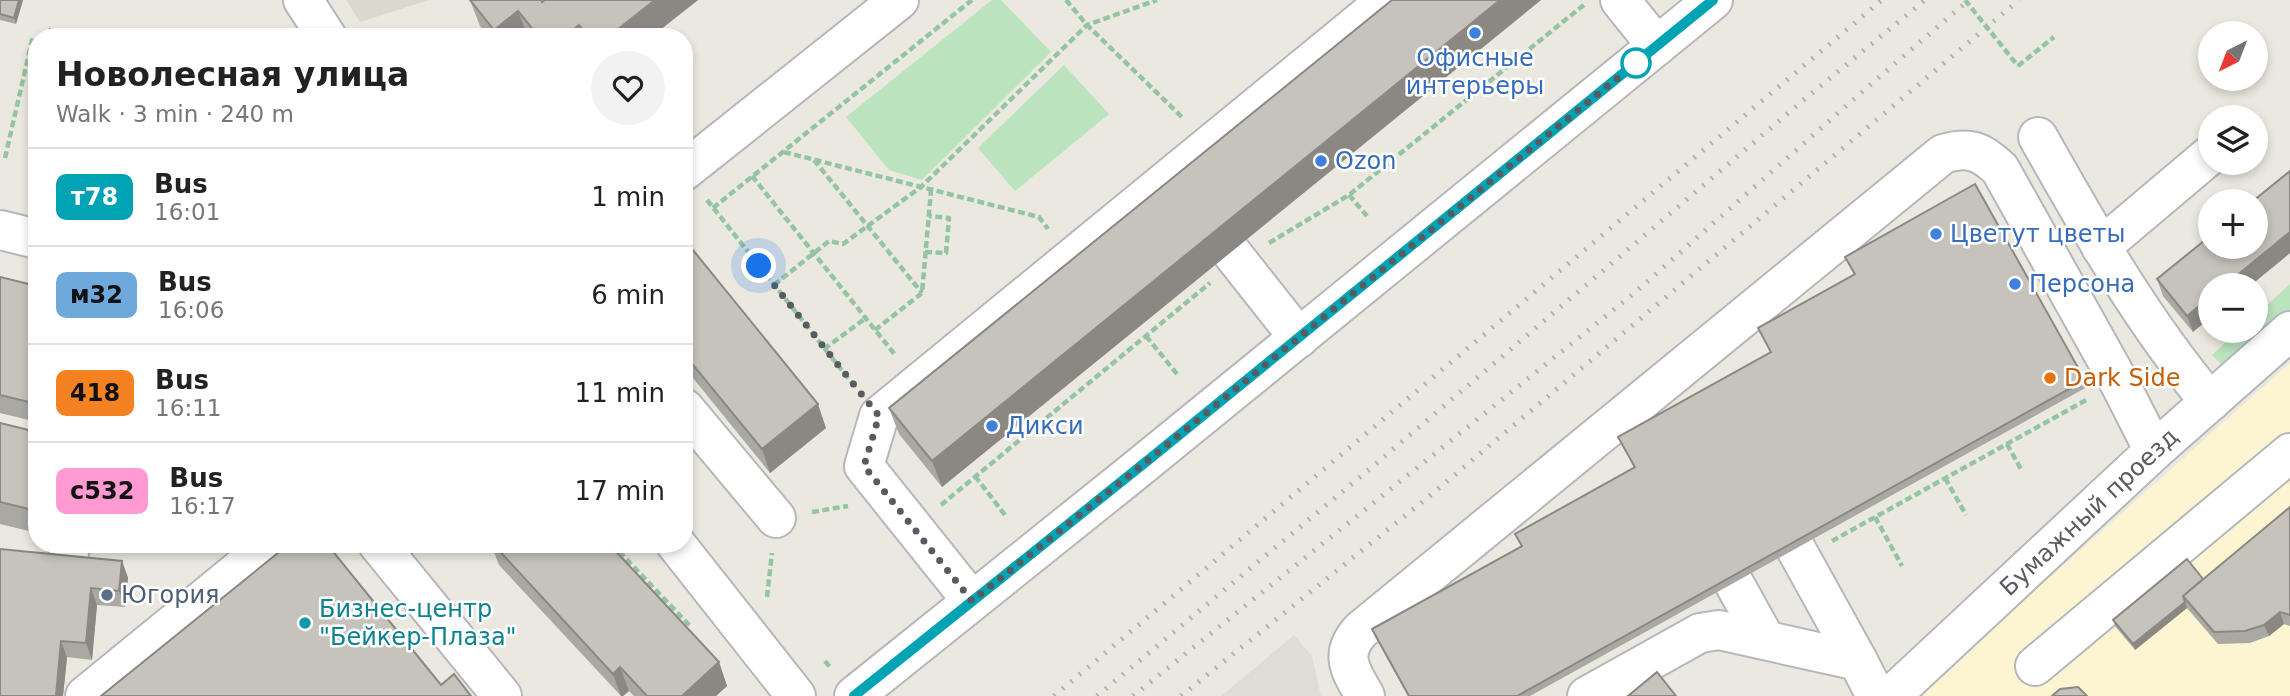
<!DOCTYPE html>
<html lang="en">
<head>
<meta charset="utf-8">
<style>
  :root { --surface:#fff; --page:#f2f2f2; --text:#222; --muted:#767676; --line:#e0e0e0 }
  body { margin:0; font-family:"DejaVu Sans",sans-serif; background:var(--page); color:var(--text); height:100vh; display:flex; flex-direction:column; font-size:26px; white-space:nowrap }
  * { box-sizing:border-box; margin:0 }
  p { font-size:23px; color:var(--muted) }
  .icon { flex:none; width:38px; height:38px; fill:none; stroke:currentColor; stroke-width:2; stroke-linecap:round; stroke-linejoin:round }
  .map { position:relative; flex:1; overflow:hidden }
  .sheet { position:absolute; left:28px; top:28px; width:665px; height:525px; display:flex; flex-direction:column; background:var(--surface); border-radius:28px; box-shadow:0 4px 10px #0003 }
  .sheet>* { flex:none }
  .badge { padding:0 14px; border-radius:10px; font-size:24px; line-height:46px }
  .needle { width:46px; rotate:222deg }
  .fabs { position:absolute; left:2198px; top:21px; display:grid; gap:14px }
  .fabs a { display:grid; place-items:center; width:70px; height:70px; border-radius:50%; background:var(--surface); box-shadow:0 4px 10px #0003; font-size:35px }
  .you { position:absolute; width:35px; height:35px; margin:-18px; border:5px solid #fff; border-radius:50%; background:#1a73e8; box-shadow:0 0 0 10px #1a73e833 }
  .map>.badge { position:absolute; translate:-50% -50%; box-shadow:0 0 0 4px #fff }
  .round { display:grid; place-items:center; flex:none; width:74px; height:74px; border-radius:37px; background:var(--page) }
  .headline { display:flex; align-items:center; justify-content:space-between; height:119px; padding:0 28px }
  h1 { font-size:33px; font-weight:800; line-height:52px }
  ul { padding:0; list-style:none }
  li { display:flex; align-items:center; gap:21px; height:98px; padding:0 28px; border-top:2px solid var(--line) }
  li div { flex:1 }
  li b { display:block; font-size:26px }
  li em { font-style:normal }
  li .badge { min-width:77px; font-weight:700; text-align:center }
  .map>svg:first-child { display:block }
</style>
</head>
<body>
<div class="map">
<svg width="2290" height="696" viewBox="0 0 2290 696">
  <rect width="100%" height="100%" fill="#ebe9df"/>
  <polygon fill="#fdf5d2" points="2290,363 2290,696 1917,696 2168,472"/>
  <polygon fill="#dedcd7" points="1294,635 1312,656 1321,696 1221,696"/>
  <polygon fill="#dbd8cd" points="346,0 429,0 360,22"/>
  <g fill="#bbe3bd">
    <polygon points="992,0 1001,0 1051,52 922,180 889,170 846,117"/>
    <polygon points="1064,65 1109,114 1015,191 978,148"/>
    <polygon points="2290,284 2290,318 2226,369 2212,355 2238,331 2256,331 2256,315"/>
  </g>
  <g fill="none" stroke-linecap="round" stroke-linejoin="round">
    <defs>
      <g id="minor">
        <polyline points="303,0 327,37"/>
        <polyline points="1620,0 1657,46"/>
        <path d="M2038,137C2090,229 2141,320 2210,402"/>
        <polyline points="684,171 899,0"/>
        <polyline points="0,230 37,239"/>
        <polyline points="2101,247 2210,155"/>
        <polyline points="1231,252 1299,338"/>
        <polyline points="684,408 776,518"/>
        <polyline points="378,544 502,696"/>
        <polyline points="676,544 796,696"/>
        <polyline points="1796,549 1858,661"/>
        <polyline points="68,556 71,544"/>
        <polyline points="1734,583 1765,639"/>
        <polyline points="972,601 864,466 879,416 1387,0"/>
        <polyline points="2035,666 2290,453"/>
        <polyline points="85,696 271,544"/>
        <polyline points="854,696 1131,474 1713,0"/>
        <path d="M1365,696C1351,671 1338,655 1361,630L1943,154C1969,146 1981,151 2000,169L2119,382L2154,451"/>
        <polyline points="1587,696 1700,633 1719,630 1858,661 1876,696"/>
        <polyline points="1891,696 2154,451 2290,331"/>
      </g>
    </defs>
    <use href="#minor" stroke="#b5b7bc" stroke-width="42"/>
    <g stroke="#94c4a4" stroke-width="4.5" stroke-dasharray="7 3.5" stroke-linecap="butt">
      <polyline points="1066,0 1087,25 1184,119"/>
      <polyline points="2018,66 2054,37"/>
      <polyline points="784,152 1039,217 1048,229"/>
      <polyline points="5,158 33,36"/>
      <polyline points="814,160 922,293"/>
      <polyline points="752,176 896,356"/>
      <polyline points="1349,195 1367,216"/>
      <polyline points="707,200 856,388"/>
      <polyline points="713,208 972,0"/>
      <polyline points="1269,243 1349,195 1585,4"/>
      <polyline points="925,252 946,253 949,218 929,216"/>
      <polyline points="774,285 829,241 843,244 921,187 1087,25 1157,0"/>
      <polyline points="875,330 922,293 931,190"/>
      <polyline points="1146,336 1177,374"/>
      <polyline points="824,349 866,318"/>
      <polyline points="2007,444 2022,471"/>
      <polyline points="975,476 1005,515"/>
      <polyline points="1945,478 1966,515"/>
      <polyline points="941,505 1210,283"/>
      <polyline points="812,512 848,506"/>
      <polyline points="1875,517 1902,566"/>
      <polyline points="1832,541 2088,399"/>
      <polyline points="612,544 691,627"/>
      <polyline points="767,597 772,553"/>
      <polyline points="825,661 830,667"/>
    </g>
    <use href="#minor" stroke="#fff" stroke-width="38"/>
    <g stroke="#b1b2b2" stroke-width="5" stroke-dasharray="2 9" stroke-linecap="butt">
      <polyline points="1054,696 1882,0"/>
      <polyline points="1097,696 1384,457 1806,98 1925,0"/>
      <polyline points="1133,696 1632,295 1870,85 1969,0"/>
      <polyline points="1181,696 1432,494 2019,0"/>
    </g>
    <polyline stroke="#94c4a4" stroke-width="4.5" stroke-dasharray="7 3.5" stroke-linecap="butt" points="1965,0 2018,66"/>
  </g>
  <g fill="#aaa8a2">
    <polygon points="0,0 23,0 16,24 0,20"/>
    <polygon points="470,0 542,2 698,0 651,37 488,37 480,26"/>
    <polygon points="1392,0 1541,0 942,487 899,434 889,408"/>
    <polygon points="37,83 37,111 32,100"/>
    <polygon points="2290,171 2290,253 2251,285 2210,285 2193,332 2163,296 2157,279"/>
    <polygon points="684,239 826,428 770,473 684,367"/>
    <polygon points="1845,257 2085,380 2087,387 1530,696 1408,696 1374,635 1372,629 1521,546 1515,534 1634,468 1618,437 1770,352 1758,328 1854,275"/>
    <polygon points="0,277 37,286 37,422 0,413"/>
    <polygon points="0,423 37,432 37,533 0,524"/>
    <polygon points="2290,507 2290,626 2284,624 2269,636 2250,643 2218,644 2187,608 2135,650 2115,626 2113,620 2203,579"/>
    <polygon points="491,544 609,544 719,662 727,686 716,696 634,696 629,691 623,696 621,696 499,565"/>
    <polygon points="0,549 122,561 128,578 125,607 97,605 92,660 67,657 63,696 0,696"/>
  </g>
  <g fill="#8b8884">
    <polygon points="19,0 23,0 16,24 14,18"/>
    <polygon points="655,0 698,0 651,37 608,37"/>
    <polygon points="1500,0 1541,0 942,487 932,461"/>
    <polygon points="518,11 528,37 497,37 494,30"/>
    <polygon points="579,25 583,37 564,37"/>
    <polygon points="2290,232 2290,253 2251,285 2225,285"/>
    <polygon points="2210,297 2210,318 2193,332 2187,316"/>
    <polygon points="818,404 826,428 770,473 762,449"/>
    <polygon points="122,561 128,578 125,607 119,591"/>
    <polygon points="91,588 97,605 92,660 86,643"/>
    <polygon points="2185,602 2187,608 2135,650 2133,644"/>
    <polygon points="2280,612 2284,624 2269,636 2264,625"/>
    <polygon points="61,641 67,657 63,696 56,696"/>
    <polygon points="719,662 727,686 716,696 682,696"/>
    <polygon points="620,667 629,691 623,696 621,696 613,674"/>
  </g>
  <g fill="#c6c3bc" stroke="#8b8884" stroke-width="2">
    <polygon points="0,0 19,0 14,18 0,14"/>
    <polygon points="470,0 541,0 542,2 545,0 655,0 608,37 588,37 579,25 564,37 539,37 518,11 494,30"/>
    <polygon points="1392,0 1500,0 932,461 889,408"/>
    <polygon points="50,29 81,37 48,37"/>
    <polygon points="37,83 37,101 32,100"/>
    <polygon points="2290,171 2290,232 2225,285 2210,285 2210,297 2187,316 2157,279 2210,236 2210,247 2256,247 2256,201 2253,201"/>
    <polygon points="1975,184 2085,380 1517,696 1409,696 1372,629 1522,546 1515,534 1635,467 1618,437 1771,352 1758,328 1855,274 1845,257"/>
    <polygon points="684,239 818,404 762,449 684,354"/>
    <polygon points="0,277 37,286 37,404 0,395"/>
    <polygon points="0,423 37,432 37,511 0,502"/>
    <polygon points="2290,507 2290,615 2280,612 2264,625 2245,631 2214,632 2183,596"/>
    <polygon points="289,544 327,544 441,685 454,674 471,696 101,696"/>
    <polygon points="493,544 609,544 719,662 682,696 647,696 620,667 613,674"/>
    <polygon points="0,549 122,561 119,591 91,588 86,643 61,641 56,696 0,696"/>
    <polygon points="2187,559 2203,579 2183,596 2185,602 2133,644 2113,620"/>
    <polygon points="1657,672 1676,696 1628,696"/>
    <polygon points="2078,687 2087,696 2052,696 2060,689"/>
  </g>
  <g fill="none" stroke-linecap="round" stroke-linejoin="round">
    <defs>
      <polyline id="line" points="854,696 1152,457 1713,0"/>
    </defs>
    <use href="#line" stroke="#fff" stroke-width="16"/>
    <use href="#line" stroke="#00a3b4" stroke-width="10"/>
    <polyline stroke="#585b60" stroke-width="7" stroke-dasharray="0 12.6" points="759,266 879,416 864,466 972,601 1152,457 1636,63"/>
  </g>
  <g fill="#3f7fe0" stroke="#fff" stroke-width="2.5">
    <circle cx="1475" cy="33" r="7"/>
    <circle cx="1321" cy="161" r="7"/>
    <circle cx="1936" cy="234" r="7"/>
    <circle cx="2015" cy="284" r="7"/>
    <circle cx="992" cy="426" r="7"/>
  </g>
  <circle fill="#fff" stroke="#00a3b4" stroke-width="3.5" cx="1636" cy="63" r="14"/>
  <circle fill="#e8710a" stroke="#fff" stroke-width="2.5" cx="2050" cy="378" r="7"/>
  <circle fill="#5c6f8a" stroke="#fff" stroke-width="2.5" cx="107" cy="595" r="7"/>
  <circle fill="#0f9aa8" stroke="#fff" stroke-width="2.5" cx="305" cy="623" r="7"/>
  <g text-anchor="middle" stroke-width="5" stroke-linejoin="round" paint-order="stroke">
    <g font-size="24" fill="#366cbe" stroke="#fff" text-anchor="start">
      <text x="1475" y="66" text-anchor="middle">Офисные<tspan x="1475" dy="28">интерьеры</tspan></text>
      <text x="1335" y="169">Ozon</text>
      <text x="1950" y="242">Цветут цветы</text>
      <text x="2029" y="292">Персона</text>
      <text x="1006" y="434">Дикси</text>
    </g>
    <g font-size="24" fill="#c56008" stroke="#fff" text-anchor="start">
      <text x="2064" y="386">Dark Side</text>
    </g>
    <g font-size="24" fill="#585b60" stroke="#fff">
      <text transform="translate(2089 512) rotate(-43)" y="8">Бумажный проезд</text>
    </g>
    <g font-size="24" fill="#4e5e75" stroke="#fff" text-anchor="start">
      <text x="121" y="603">Югория</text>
    </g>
    <g font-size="24" fill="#0d838f" stroke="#fff" text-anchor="start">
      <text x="319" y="617">Бизнес-центр<tspan x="319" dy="28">"Бейкер-Плаза"</tspan></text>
    </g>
  </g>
</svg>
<div class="fabs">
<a><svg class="needle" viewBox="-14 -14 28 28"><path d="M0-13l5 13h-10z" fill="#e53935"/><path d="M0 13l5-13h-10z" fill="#767676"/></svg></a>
<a><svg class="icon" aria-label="layers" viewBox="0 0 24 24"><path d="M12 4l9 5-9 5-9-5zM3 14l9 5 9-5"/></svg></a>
<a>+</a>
<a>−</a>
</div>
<div class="you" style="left:759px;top:266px"></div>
<section class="sheet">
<div class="headline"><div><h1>Новолесная улица</h1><p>Walk · 3 min · 240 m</p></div><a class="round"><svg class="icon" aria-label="heart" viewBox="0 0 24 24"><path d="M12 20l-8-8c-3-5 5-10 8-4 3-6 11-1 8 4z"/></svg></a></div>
<ul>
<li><span class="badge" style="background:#00a3b4;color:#fff">т78</span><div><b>Bus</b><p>16:01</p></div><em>1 min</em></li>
<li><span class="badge" style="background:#6fa9db;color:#111">м32</span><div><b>Bus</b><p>16:06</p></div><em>6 min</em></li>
<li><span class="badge" style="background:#f58220;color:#111">418</span><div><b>Bus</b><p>16:11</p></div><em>11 min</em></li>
<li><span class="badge" style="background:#ff9ad2;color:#111">с532</span><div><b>Bus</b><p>16:17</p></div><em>17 min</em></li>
</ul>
</section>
</div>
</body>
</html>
